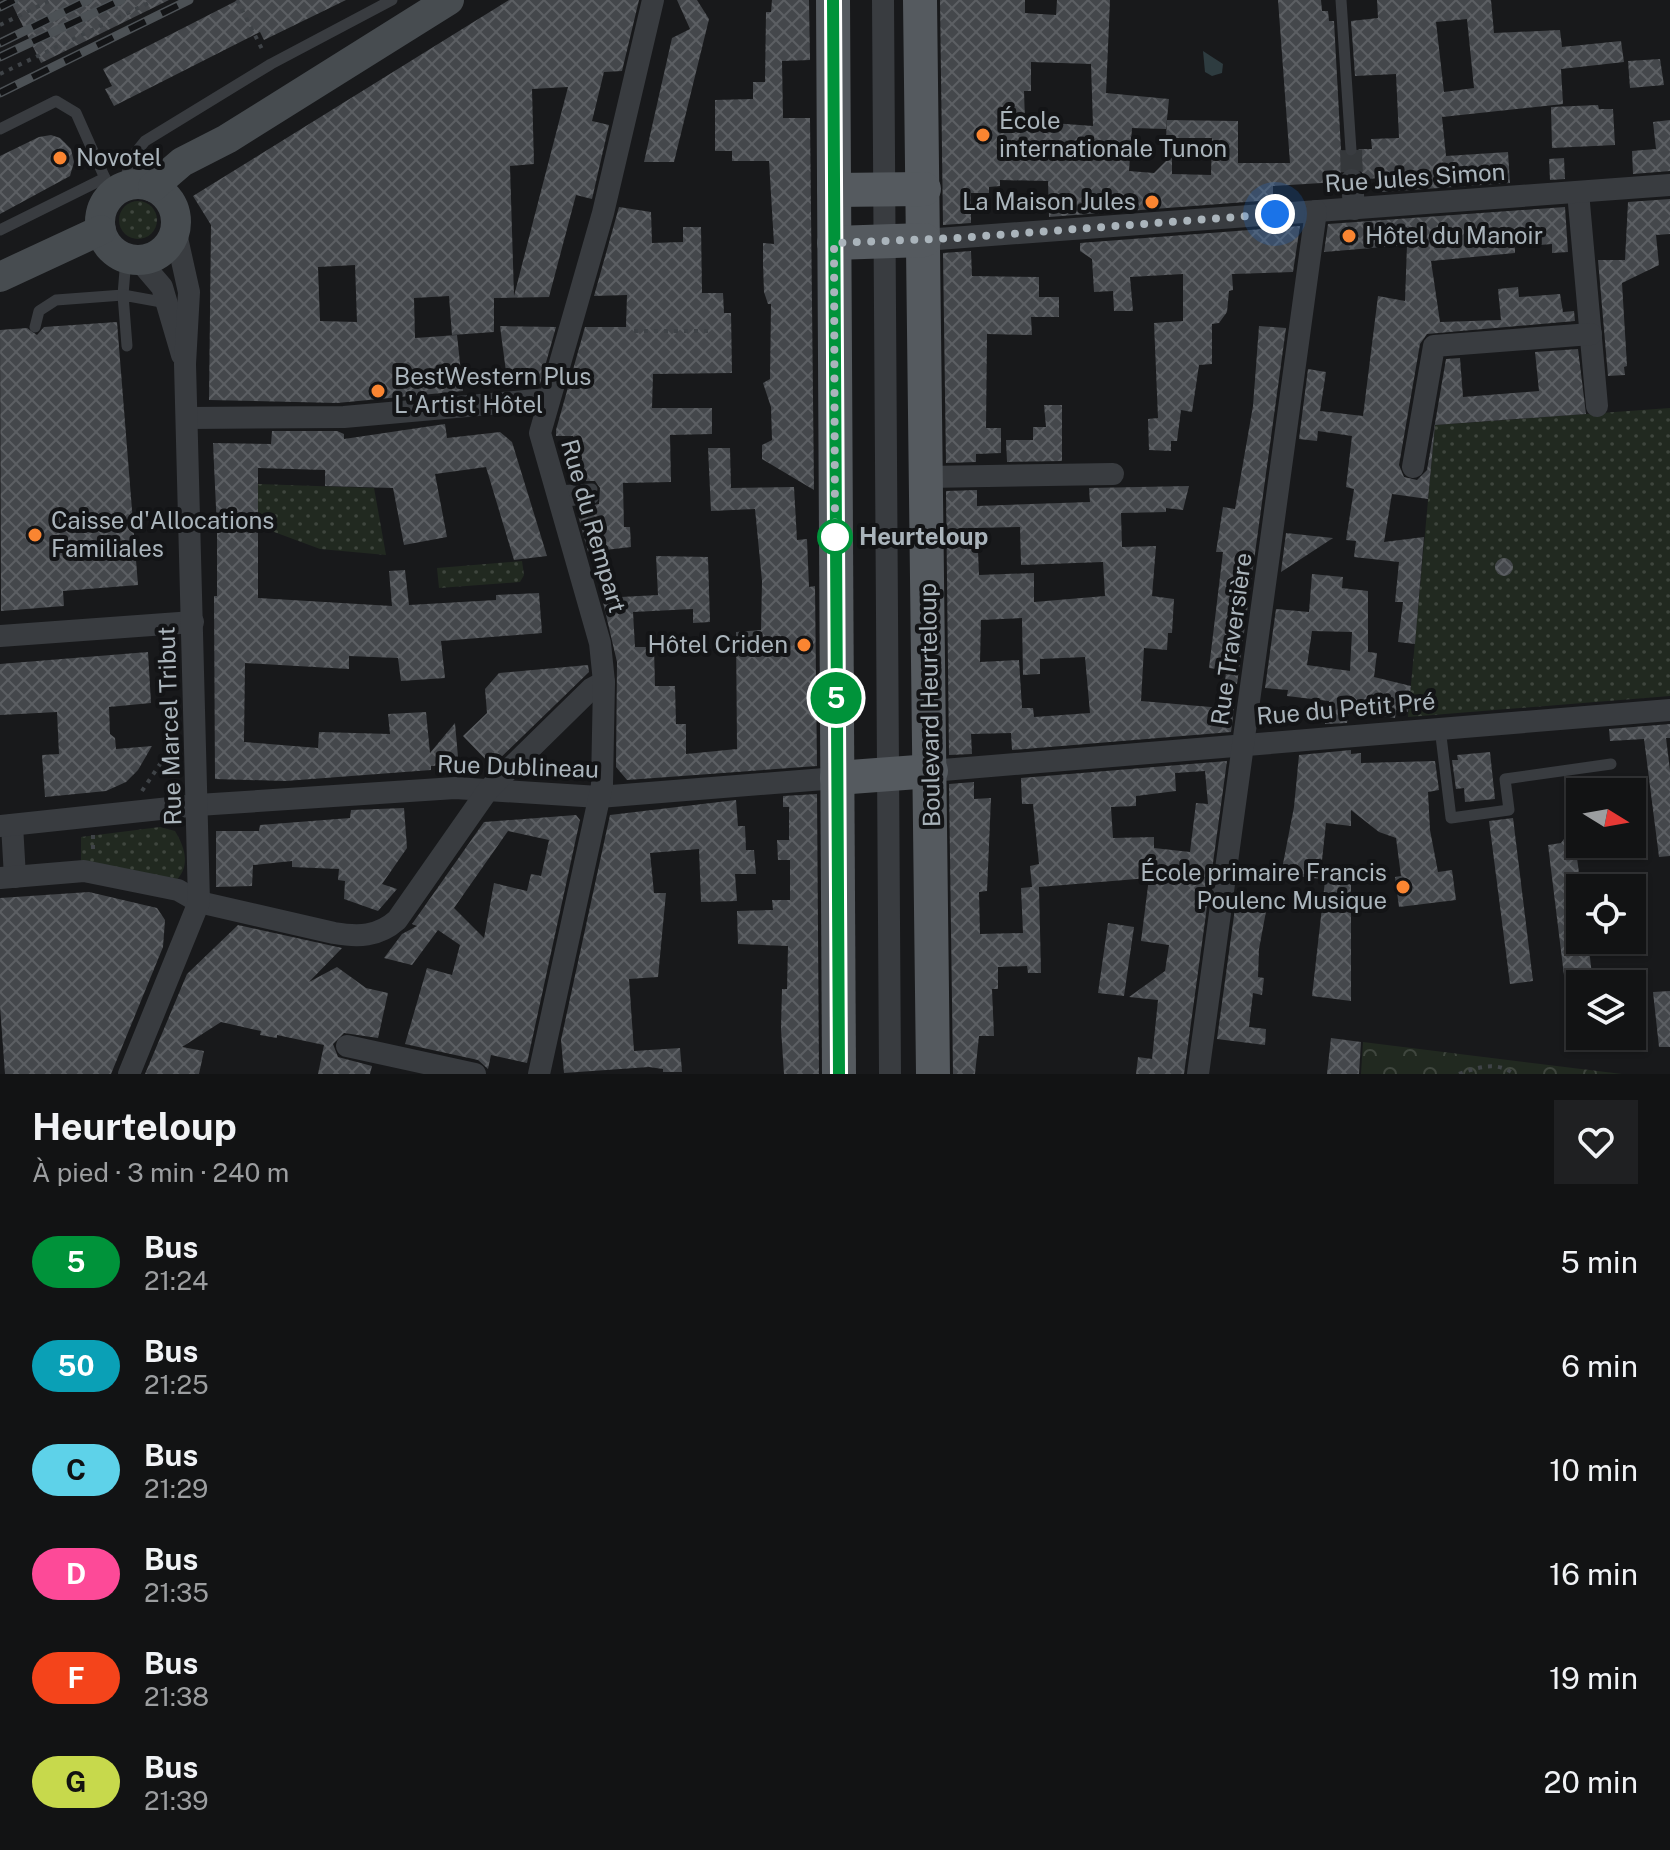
<!DOCTYPE html>
<html lang="fr">
<head>
<meta charset="utf-8">
<style>
  :root { --surface:#121314; --page:#1f2022; --text:#f1f3f6; --muted:#9c9ea0; --line:#313234 }
  body { margin:0; font-family:"Public Sans",sans-serif; background:var(--page); color:var(--text); height:100vh; display:flex; flex-direction:column; font-size:30px; white-space:nowrap }
  * { box-sizing:border-box; margin:0 }
  p { font-size:26px; color:var(--muted) }
  .icon { flex:none; width:44px; height:44px; fill:none; stroke:currentColor; stroke-width:2; stroke-linecap:round; stroke-linejoin:round }
  .map { position:relative; height:1074px; overflow:hidden }
  .panel { display:flex; flex-direction:column; background:var(--surface); flex:1 }
  .panel>* { flex:none }
  .badge { padding:0 16px; border-radius:26px; font-size:28px; line-height:52px }
  .needle { width:52px; rotate:101deg }
  .fabs { position:absolute; left:1566px; top:778px; display:grid; gap:16px }
  .fabs a { display:grid; place-items:center; width:80px; height:80px; border-radius:0px; background:var(--surface); box-shadow:0 2px 6px #0004,0 0 0 2px var(--line); font-size:40px }
  .you { position:absolute; width:40px; height:40px; margin:-20px; border:6px solid #fff; border-radius:50%; background:#1a73e8; box-shadow:0 0 0 12px #1a73e833 }
  .map>.badge { position:absolute; translate:-50% -50%; box-shadow:0 0 0 4px #fff }
  .round { display:grid; place-items:center; flex:none; width:84px; height:84px; border-radius:0px; background:var(--page) }
  .headline { display:flex; align-items:center; justify-content:space-between; height:136px; padding:0 32px }
  h1 { font-size:38px; font-weight:700; line-height:60px }
  ul { padding:0; list-style:none }
  li { display:flex; align-items:center; gap:24px; height:104px; padding:0 32px }
  li div { flex:1 }
  li b { display:block; font-size:30px }
  li em { font-style:normal }
  li .badge { min-width:88px; font-weight:700; text-align:center }
  .map>svg:first-child { display:block }
</style>
</head>
<body>
<div class="map">
<svg width="1670" height="1074" viewBox="0 0 1670 1074">
  <defs>
    <pattern id="grass-dots" width="8" height="8" patternUnits="userSpaceOnUse" patternTransform="scale(2)"><rect width="8" height="8" fill="#212920"/><path d="M2 2h.1M6 6h.1" fill="none" stroke="#3f463e" stroke-width="1.8" stroke-linecap="round"/></pattern>
    <pattern id="park-crowns" width="20" height="18" patternUnits="userSpaceOnUse" patternTransform="scale(2)"><rect width="20" height="18" fill="#212920"/><path d="M2 6a3 3 0 1 1 6 0M12 15a3 3 0 1 1 6 0" fill="none" stroke="#3f463e"/></pattern>
    <pattern id="building-cross-hatch" width="8" height="8" patternUnits="userSpaceOnUse" patternTransform="scale(2)"><rect width="8" height="8" fill="#44474b"/><path d="M0 0l8 8M0 8l8-8" fill="none" stroke="#5c5f63"/></pattern>
  </defs>
  <rect width="100%" height="100%" fill="#18191b"/>
  <g fill="url(#grass-dots)">
    <circle cx="138" cy="220" r="19"/>
    <polygon points="1670,408 1670,696 1408,717 1435,425"/>
    <polygon points="258,484 374,488 386,555 320,549 258,526"/>
    <polygon points="522,561 524,575 520,582 439,588 437,568"/>
    <path d="M160,827L175,831C186,849 191,869 173,883L81,862V837Z"/>
  </g>
  <polygon fill="url(#park-crowns)" points="1363,1042 1622,1074 1361,1074"/>
  <polygon fill="#2e3c40" points="1203,51 1223,64 1222,73 1212,76 1205,72"/>
  <g fill="url(#building-cross-hatch)" fill-rule="evenodd">
    <polygon points="10,0 169,0 41,63"/>
    <polygon points="238,0 346,0 264,40 260,32 114,106 105,89 112,86 103,69"/>
    <path d="M509,0H639L622,71L604,72L592,121L609,125L592,199L576,195L549,297L494,298V332L452,335L449,296L414,298L415,338L457,335L463,391L337,403L209,400L211,225L193,196ZM568,87L534,218L514,296L510,166L534,164L532,89ZM355,265L357,322L320,321L318,267Z"/>
    <polygon points="677,0 697,0 709,19 674,162 644,162 672,38 690,29"/>
    <polygon points="772,0 809,0 810,60 782,61 783,118 810,118 814,490 762,459 762,445 772,440 771,407 763,383 770,379 771,304 768,304 764,292 763,264 763,243 774,244 769,161 732,161 732,151 715,151 715,100 753,99 753,82 765,82 766,12 771,12"/>
    <path d="M940,0H1025V13L1056,15L1057,0H1110L1106,93L1169,99L1166,129L1132,128L1129,171L1154,173L1172,155V174L1211,175L1212,138H1166L1167,120L1238,121V163H1290L1278,0H1321L1322,11H1328L1329,21H1334L1341,150L1351,158L1359,149H1372L1371,139L1399,138L1396,74L1355,76L1351,21L1378,18L1377,0H1491L1494,33L1560,30L1562,47L1621,41L1624,62L1561,69L1563,104L1442,117L1446,156L1508,152L1510,183L1382,192L1381,178L1366,179L1359,168L1350,166L1340,173L1338,182L1273,186V200L1049,217L1048,181L1000,180V186L989,187V193H971V223L943,225ZM1467,19L1474,88L1444,92L1436,22ZM1031,62L1091,64L1093,126L1025,121L1024,91H1031Z"/>
    <polygon points="1660,59 1664,85 1630,88 1628,61"/>
    <polygon points="1598,105 1599,109 1613,109 1615,145 1552,148 1551,107"/>
    <polygon points="1670,120 1670,171 1633,174 1632,151 1656,149 1653,122"/>
    <polygon points="51,135 60,138 71,149 74,162 70,176 0,214 0,156 39,137"/>
    <polygon points="1564,158 1565,179 1550,180 1549,159"/>
    <polygon points="1670,199 1670,234 1656,235 1659,265 1622,283 1627,366 1624,367 1625,375 1608,376 1598,260 1625,260 1628,202"/>
    <polygon points="619,207 651,212 652,243 683,242 683,227 701,227 702,293 723,293 724,313 731,313 732,373 653,374 652,408 712,408 712,434 670,435 671,482 623,483 624,527 630,527 631,547 588,552 576,508 599,504 600,488 595,481 582,481 573,455 573,436 556,436 556,430 585,327 626,327 627,295 594,296"/>
    <polygon points="1565,207 1568,252 1552,253 1552,244 1515,247 1515,253 1431,261 1440,322 1501,320 1498,289 1518,287 1519,297 1560,294 1563,312 1574,311 1575,321 1427,334 1420,344 1399,465 1404,477 1417,480 1427,470 1446,359 1460,358 1463,397 1527,392 1539,391 1535,352 1578,349 1586,414 1435,425 1428,499 1392,494 1384,542 1424,537 1415,644 1398,642 1403,602 1395,602 1399,562 1354,557 1356,541 1346,540 1354,489 1346,487 1352,436 1318,431 1317,441 1299,439 1308,369 1326,372 1320,411 1363,416 1378,296 1405,301 1407,245 1324,252 1328,224"/>
    <polygon points="1300,226 1293,272 1232,274 1233,290 1229,291 1227,312 1219,323 1212,324 1212,364 1199,365 1192,412 1181,410 1177,441 1171,441 1171,451 1149,450 1148,419 1158,418 1154,323 1183,321 1183,274 1130,277 1133,311 1114,311 1113,291 1094,292 1092,259 1080,251 1080,243"/>
    <polygon points="971,251 972,276 1039,277 1039,297 1059,297 1059,317 1031,317 1032,335 987,334 986,428 1001,428 1001,453 976,454 976,462 946,463 943,253"/>
    <polygon points="117,322 138,585 63,591 64,606 1,611 0,330 27,328 37,335 44,327"/>
    <polygon points="500,326 556,327 540,384 508,387"/>
    <polygon points="1259,326 1286,328 1237,684 1225,683 1226,670 1209,668 1223,552 1216,552 1223,507 1235,509 1253,406"/>
    <polygon points="1044,405 1062,405 1062,461 1007,462 1006,440 1033,440 1033,427 1046,427"/>
    <polygon points="445,424 447,438 500,432 512,442 547,556 514,560 486,467 435,474 447,537 404,545 393,488 325,486 325,470 258,468 258,598 392,606 389,571 405,570 409,605 496,600 496,595 539,593 542,633 441,641 445,678 401,681 398,658 349,656 349,669 245,663 244,742 318,748 319,732 390,734 388,714 426,712 430,753 455,723 458,757 450,765 431,766 431,770 285,781 215,779 214,596 217,596 217,529 213,443 271,444 272,431 337,431 344,434 344,439"/>
    <polygon points="708,448 730,448 731,488 794,487 797,540 807,539 809,587 815,586 817,766 627,780 616,767 617,662 602,598 658,595 656,556 708,557 710,622 693,623 693,609 633,612 635,647 654,647 655,686 675,686 676,724 686,724 686,754 737,749 736,632 761,630 762,581 755,509 711,511"/>
    <path d="M1189,486L1183,510L1166,508V512L1121,513L1122,547L1156,546L1152,596L1174,599L1172,633H1168L1167,650L1144,648L1141,701L1234,709L1231,732L1012,750L1011,733L971,734L972,754L949,755L946,491L977,490V506L1090,502L1089,488ZM1020,527L1021,565L1103,562L1105,596L1034,602V573L979,575L977,528ZM1022,618L1023,675L1040,674V659L1085,657L1090,713L1034,717L1033,708H1022L1019,660L980,662L981,620Z"/>
    <polygon points="1286,533 1333,538 1281,572"/>
    <circle cx="1504" cy="567" r="9"/>
    <path d="M1312,574L1343,577L1342,588L1368,591V652L1377,653L1374,677L1411,686L1408,712L1396,710L1395,718L1349,710L1347,723L1325,724L1329,701L1287,696L1288,690L1265,688L1276,609L1309,612ZM1312,631L1352,632L1350,671L1307,665Z"/>
    <polygon points="148,652 151,703 109,707 110,734 115,738 116,749 152,746 138,770 126,782 106,791 45,797 42,755 59,754 57,712 0,715 0,664"/>
    <polygon points="588,665 589,672 492,766 463,736 487,713 485,689 499,673"/>
    <polygon points="1670,724 1670,738 1666,738 1670,770 1670,856 1659,857 1644,739 1610,741 1609,729"/>
    <polygon points="1351,750 1351,754 1361,753 1361,763 1435,761 1439,790 1428,792 1430,830 1438,872 1452,870 1456,900 1399,907 1395,877 1401,876 1396,838 1379,832 1351,810 1351,826 1326,823 1320,879 1281,874 1294,807 1299,755"/>
    <polygon points="1490,752 1495,799 1465,802 1464,788 1456,789 1452,760 1458,760 1457,755"/>
    <path d="M1227,761L1184,1074H1136L1138,1057L1152,1059L1158,1000L1129,997L1165,971L1169,945L1141,941L1149,878L1039,887L1041,973H1028L1027,966L998,967V989H992L994,1036H979L975,1074H953L949,784L974,782V799L991,798L987,891L979,892L980,934L1023,933L1021,888L1032,887L1030,866L1039,864L1033,804H1022L1021,778ZM1205,771L1208,804L1196,803L1190,852L1154,848V837L1113,838L1111,807L1136,806V796L1176,791L1175,773Z"/>
    <polygon points="817,794 819,1074 784,1074 781,1029 782,989 787,989 788,946 738,944 737,911 773,910 772,900 790,900 790,860 778,860 777,840 789,840 789,807 783,807 783,796"/>
    <polygon points="736,800 738,826 745,826 746,850 754,850 756,874 735,874 737,901 701,902 699,849 650,853 654,893 666,893 658,977 629,979 634,1051 680,1048 682,1072 663,1072 663,1069 649,1067 564,1073 561,1040 610,815"/>
    <polygon points="404,808 407,848 382,884 397,889 378,911 344,899 345,881 338,880 339,869 292,867 292,861 253,865 252,886 216,887 216,831 259,831 260,825 350,818 351,810"/>
    <path d="M576,815L580,820L527,1063L491,1055L488,1069L478,1060L405,1044L427,968L452,975L460,945L438,930L412,965L384,958L402,934L417,926L412,924L484,822ZM508,831L549,840L541,876L531,874L527,891L494,883L484,938L454,908Z"/>
    <polygon points="1580,817 1580,844 1589,844 1577,858 1581,888 1580,940 1588,940 1593,984 1580,984 1580,1015 1569,1016 1548,845 1561,843"/>
    <polygon points="1513,818 1533,981 1510,984 1489,821"/>
    <polygon points="1326,872 1351,877 1351,1001 1312,996"/>
    <polygon points="89,892 157,908 165,920 163,947 111,1074 5,1074 0,1006 0,898"/>
    <polygon points="1236,901 1267,906 1259,949 1258,977 1264,978 1262,995 1253,993 1249,1027 1266,1029 1265,1045 1217,1039"/>
    <polygon points="1108,923 1134,927 1124,996 1098,993"/>
    <polygon points="238,925 342,948 309,982 337,967 366,988 388,993 378,1038 344,1033 333,1044 338,1057 372,1066 370,1074 318,1074 324,1045 277,1035 277,1038 260,1035 261,1031 221,1022 182,1047 204,1051 199,1074 145,1074 187,974"/>
    <polygon points="1670,991 1670,1047 1659,1047 1653,992"/>
    <polygon points="1331,1038 1361,1042 1359,1074 1327,1074"/>
  </g>
  <g fill="none" stroke-linecap="round" stroke-linejoin="round">
    <polyline stroke="#35383b" stroke-width="22" stroke-dasharray="22 11" stroke-linecap="butt" points="1351,150 1352,180"/>
    <g stroke="#3f4347" stroke-width="4" stroke-dasharray="4 6" stroke-linecap="butt">
      <polyline points="237,0 263,51"/>
      <polyline points="0,25 51,0"/>
      <polyline points="0,74 155,0"/>
      <polyline points="634,331 709,331"/>
      <polyline points="142,791 172,746"/>
      <polyline points="93,835 93,853"/>
      <path d="M1459,1074C1478,1067 1497,1061 1514,1074"/>
    </g>
    <g stroke="#393c40" stroke-width="11">
      <polyline points="1341,0 1351,150"/>
      <polyline points="0,129 56,101 76,113 112,194"/>
      <polyline points="127,185 128,162 145,141 271,64 392,0"/>
      <polyline points="0,230 105,178"/>
      <polyline points="35,327 39,311 56,300 123,295 126,258"/>
      <polyline points="127,346 123,295 167,303"/>
      <polyline points="555,491 592,489"/>
      <polyline points="558,502 593,498"/>
      <polyline points="1440,728 1451,818 1509,810 1505,779 1611,764"/>
    </g>
    <g stroke="#393c40" stroke-width="22">
      <polyline points="883,0 890,1074"/>
      <polyline points="1352,180 1354,209"/>
      <polyline points="1578,192 1597,406"/>
      <polyline points="924,240 1670,185"/>
      <polyline points="139,260 162,287 182,355"/>
      <polyline points="188,418 344,417 547,399"/>
      <polyline points="1413,467 1434,346 1591,334"/>
      <polyline points="926,477 1113,474"/>
      <polyline points="0,636 193,622"/>
      <polyline points="931,771 1670,710"/>
      <polyline points="12,825 15,877"/>
      <polyline points="0,826 198,805 455,788 599,797 837,778"/>
      <path d="M0,878L84,871L178,890L199,902L334,933C358,937 378,937 397,920L488,790L591,689L604,682"/>
      <polyline points="347,1046 475,1074"/>
      <polyline points="129,1074 199,902 185,364 189,292 175,229"/>
      <polyline points="539,1074 602,785 604,682 600,643 540,433 603,213 653,0"/>
      <polyline points="1198,1074 1316,211"/>
    </g>
    <g stroke="#474c50" stroke-width="30">
      <circle cx="138" cy="222" r="38"/>
      <polyline points="153,187 182,162 227,139 449,0"/>
      <polyline points="0,277 101,230"/>
    </g>
    <g stroke="#555a5f" stroke-width="34">
      <polyline points="833,0 839,1074"/>
      <polyline points="920,0 933,1074"/>
      <polyline points="834,190 924,189"/>
      <polyline points="834,243 924,240"/>
      <polyline points="837,778 931,771"/>
    </g>
    <defs>
      <g id="rail">
        <polyline points="0,7 14,0"/>
        <polyline points="0,43 88,0"/>
        <polyline points="0,57 121,0"/>
        <polyline points="0,93 189,0"/>
      </g>
    </defs>
    <use href="#rail" stroke="#4c5155" stroke-width="9"/>
    <use href="#rail" stroke="#131416" stroke-width="6" stroke-dasharray="18" stroke-linecap="butt"/>
  </g>
  <g fill="none" stroke-linecap="round" stroke-linejoin="round">
    <defs>
      <polyline id="line" points="833,0 839,1074"/>
    </defs>
    <use href="#line" stroke="#fff" stroke-width="18"/>
    <use href="#line" stroke="#00933a" stroke-width="12"/>
    <polyline stroke="#aab4bb" stroke-width="8" stroke-dasharray="0 14.4" points="835,537 834,243 958,238 1275,214"/>
  </g>
  <g fill="#fa8531" stroke="#131416" stroke-width="3">
    <circle cx="983" cy="135" r="8"/>
    <circle cx="60" cy="158" r="8"/>
    <circle cx="1152" cy="202" r="8"/>
    <circle cx="1349" cy="236" r="8"/>
    <circle cx="378" cy="391" r="8"/>
    <circle cx="35" cy="535" r="8"/>
    <circle cx="804" cy="645" r="8"/>
    <circle cx="1403" cy="887" r="8"/>
  </g>
  <circle fill="#fff" stroke="#00933a" stroke-width="4" cx="835" cy="537" r="16"/>
  <g text-anchor="middle" stroke-width="8" stroke-linejoin="round" paint-order="stroke">
    <g font-size="24" fill="#aab4bb" stroke="#131416" text-anchor="start">
      <text x="999" y="129">École<tspan x="999" dy="28">internationale Tunon</tspan></text>
      <text x="76" y="166">Novotel</text>
      <text x="1136" y="210" text-anchor="end">La Maison Jules</text>
      <text x="1365" y="244">Hôtel du Manoir</text>
      <text x="394" y="385">BestWestern Plus<tspan x="394" dy="28">L'Artist Hôtel</tspan></text>
      <text x="51" y="529">Caisse d'Allocations<tspan x="51" dy="28">Familiales</tspan></text>
      <text x="788" y="653" text-anchor="end">Hôtel Criden</text>
      <text x="1387" y="881" text-anchor="end">École primaire Francis<tspan x="1387" dy="28">Poulenc Musique</tspan></text>
    </g>
    <g font-size="24" fill="#aab4bb" stroke="#131416">
      <text transform="translate(1415 178) rotate(-4)" y="8">Rue Jules Simon</text>
      <text transform="translate(593 526) rotate(74)" y="8">Rue du Rempart</text>
      <text transform="translate(1232 639) rotate(-82)" y="8">Rue Traversière</text>
      <text transform="translate(930 705) rotate(-91)" y="8">Boulevard Heurteloup</text>
      <text transform="translate(1346 709) rotate(-5)" y="8">Rue du Petit Pré</text>
      <text transform="translate(170 726) rotate(-92)" y="8">Rue Marcel Tribut</text>
      <text transform="translate(518 767) rotate(2)" y="8">Rue Dublineau</text>
    </g>
    <g font-size="24" font-weight="bold" fill="#aab4bb" stroke="#131416" text-anchor="start">
      <text x="859" y="545">Heurteloup</text>
    </g>
  </g>
</svg>
<div class="fabs">
<a><svg class="needle" viewBox="-14 -14 28 28"><path d="M0-13l5 13h-10z" fill="#e53935"/><path d="M0 13l5-13h-10z" fill="#9c9ea0"/></svg></a>
<a><svg class="icon" aria-label="locate" viewBox="0 0 24 24"><circle cx="12" cy="12" r="6"/><path d="M12 2v4M12 18v4M2 12h4M18 12h4"/></svg></a>
<a><svg class="icon" aria-label="layers" viewBox="0 0 24 24"><path d="M12 4l9 5-9 5-9-5zM3 14l9 5 9-5"/></svg></a>
</div>
<div class="you" style="left:1275px;top:214px"></div>
<b class="badge" style="left:836px;top:698px;background:#00933a;color:#fff">5</b>
</div>
<section class="panel">
<div class="headline"><div><h1>Heurteloup</h1><p>À pied · 3 min · 240 m</p></div><a class="round"><svg class="icon" aria-label="heart" viewBox="0 0 24 24"><path d="M12 20l-8-8c-3-5 5-10 8-4 3-6 11-1 8 4z"/></svg></a></div>
<ul>
<li><span class="badge" style="background:#00933a;color:#fff">5</span><div><b>Bus</b><p>21:24</p></div><em>5 min</em></li>
<li><span class="badge" style="background:#0aa0b6;color:#fff">50</span><div><b>Bus</b><p>21:25</p></div><em>6 min</em></li>
<li><span class="badge" style="background:#5ed2e9;color:#111">C</span><div><b>Bus</b><p>21:29</p></div><em>10 min</em></li>
<li><span class="badge" style="background:#fd4a98;color:#fff">D</span><div><b>Bus</b><p>21:35</p></div><em>16 min</em></li>
<li><span class="badge" style="background:#f4441b;color:#fff">F</span><div><b>Bus</b><p>21:38</p></div><em>19 min</em></li>
<li><span class="badge" style="background:#c7d94c;color:#111">G</span><div><b>Bus</b><p>21:39</p></div><em>20 min</em></li>
</ul>
</section>
</body>
</html>
